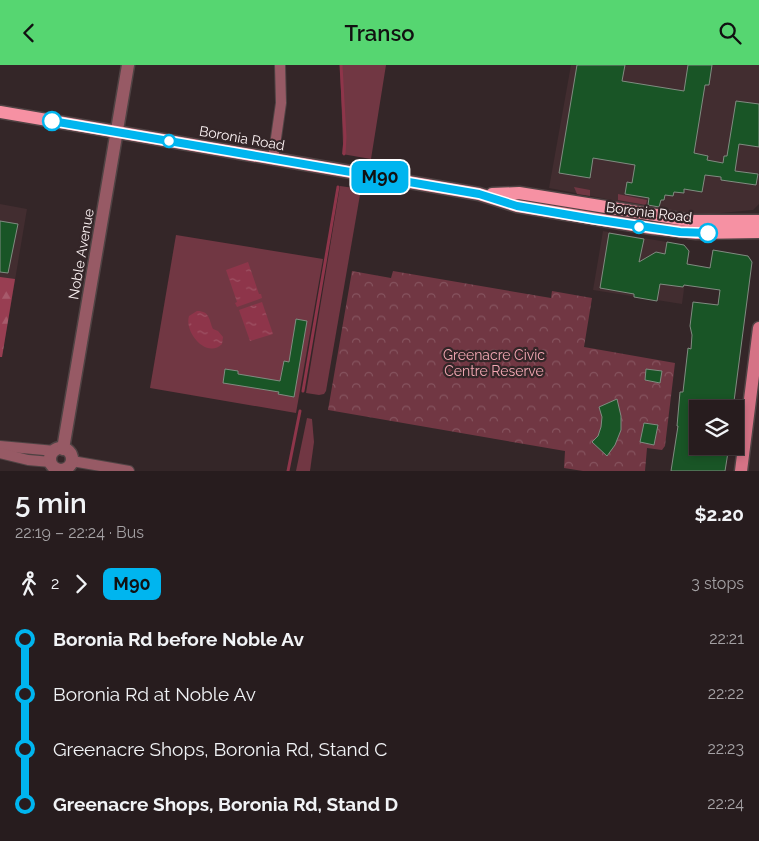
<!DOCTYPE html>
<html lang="en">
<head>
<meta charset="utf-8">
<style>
  :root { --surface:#271c1e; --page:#33292b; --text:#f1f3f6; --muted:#a4a1a4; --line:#433a3c; --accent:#56d671 }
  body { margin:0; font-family:Raleway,sans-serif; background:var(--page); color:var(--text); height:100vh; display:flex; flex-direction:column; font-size:19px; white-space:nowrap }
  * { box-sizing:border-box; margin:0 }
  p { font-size:16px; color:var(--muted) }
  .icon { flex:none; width:28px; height:28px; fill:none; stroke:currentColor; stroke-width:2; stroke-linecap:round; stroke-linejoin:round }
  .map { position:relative; height:406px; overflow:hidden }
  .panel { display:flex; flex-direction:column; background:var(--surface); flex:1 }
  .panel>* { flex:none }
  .badge { padding:0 10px; border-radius:8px; font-size:18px; line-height:32px }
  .controls { position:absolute; left:689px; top:335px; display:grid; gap:10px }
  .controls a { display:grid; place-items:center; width:55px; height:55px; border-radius:0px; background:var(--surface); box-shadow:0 2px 8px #0003,0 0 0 1px var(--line); font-size:25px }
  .map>.badge { position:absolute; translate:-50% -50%; box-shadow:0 0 0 2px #fff }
  .legs { display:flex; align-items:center; gap:8px; height:55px; padding:0 15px; font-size:16px }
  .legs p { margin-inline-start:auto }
  .headline { display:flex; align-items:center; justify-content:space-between; height:85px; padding:0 15px }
  h1 { font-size:28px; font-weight:600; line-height:38px }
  ul { padding:0 15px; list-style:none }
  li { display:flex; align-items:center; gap:18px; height:55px; font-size:19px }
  li i { display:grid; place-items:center; width:8px; height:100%; margin:0 6px; background:currentColor }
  li i::after { content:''; width:12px; height:12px; margin:-6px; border:4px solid; border-radius:50%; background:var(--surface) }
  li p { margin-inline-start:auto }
  li:first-child i { background:linear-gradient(#0000 50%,currentColor 0) }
  li:last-child i { background:linear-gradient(currentColor 50%,#0000 0) }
  header { display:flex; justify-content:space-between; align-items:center; height:65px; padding:0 15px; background:var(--accent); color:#111; font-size:22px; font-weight:600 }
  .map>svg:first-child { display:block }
</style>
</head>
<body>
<header><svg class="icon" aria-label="back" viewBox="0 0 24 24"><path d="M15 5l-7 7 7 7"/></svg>Transo<svg class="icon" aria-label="search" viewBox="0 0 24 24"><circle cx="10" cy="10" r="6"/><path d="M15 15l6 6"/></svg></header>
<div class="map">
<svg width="759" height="406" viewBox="0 0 759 406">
  <defs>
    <pattern id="forest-firs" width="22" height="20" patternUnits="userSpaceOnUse" patternTransform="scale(1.25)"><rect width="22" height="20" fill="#983e52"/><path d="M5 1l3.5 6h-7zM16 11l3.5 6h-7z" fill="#a75a6b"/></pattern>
    <pattern id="park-crowns" width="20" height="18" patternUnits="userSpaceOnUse" patternTransform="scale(1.25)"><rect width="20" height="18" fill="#713743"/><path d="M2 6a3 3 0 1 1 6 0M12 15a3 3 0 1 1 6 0" fill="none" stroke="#86545f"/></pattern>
    <pattern id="water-ripples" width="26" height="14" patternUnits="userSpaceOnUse" patternTransform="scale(1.25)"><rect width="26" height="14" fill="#8e354a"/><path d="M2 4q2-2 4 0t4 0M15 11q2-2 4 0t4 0" fill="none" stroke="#9f5365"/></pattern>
  </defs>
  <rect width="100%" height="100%" fill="#342628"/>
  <g fill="#422d30">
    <polygon points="571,0 759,0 759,139 753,145 711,149 680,148 549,123"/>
    <polygon points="0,139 27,144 2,292 0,292"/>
    <polygon points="603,166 684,180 689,186 682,239 593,225"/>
  </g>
  <g fill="#713743">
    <polygon points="340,0 386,0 371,94 342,89 343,79"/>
    <polygon points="340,121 361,124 326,326 324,329 319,330 306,328"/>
    <polygon points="574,122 590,125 590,131 577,129"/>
    <polygon points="618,129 647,135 646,140 618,135"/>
    <polygon points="176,170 323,194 296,348 150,323"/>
    <polygon points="307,353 312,354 314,377 310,406 296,406"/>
  </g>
  <polygon fill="url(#forest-firs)" points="0,212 15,214 2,292 0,292"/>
  <polygon fill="url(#park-crowns)" points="352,206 391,213 393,206 551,233 552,226 592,233 584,282 675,298 665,381 662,385 647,383 645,406 583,406 564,403 565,386 328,345"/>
  <g fill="url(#water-ripples)">
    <polygon points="248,197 259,229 261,229 262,233 237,242 235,238 237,237 226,205"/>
    <polygon points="262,237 273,269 250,276 239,245"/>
    <path d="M197,246C210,246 209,255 213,264L218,266L223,272L222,279C207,294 184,268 189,251Z"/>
  </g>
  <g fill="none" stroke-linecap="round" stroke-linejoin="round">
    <g stroke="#8e354a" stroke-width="3">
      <polyline points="341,0 345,72 344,89"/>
      <polyline points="303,326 338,122"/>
      <polyline points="288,406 300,346"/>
    </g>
  </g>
  <g fill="#195526" stroke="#808c81">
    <polygon points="577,0 625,0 622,16 684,26 688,0 712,0 709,20 705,20 694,88 708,91 707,95 723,98 724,91 727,91 736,36 759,39 759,82 739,79 735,106 758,109 756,120 721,115 721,112 705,110 702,127 684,124 684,128 674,127 673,131 665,130 664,135 661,135 659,142 648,140 649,133 625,129 627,117 632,118 635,100 593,93 590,113 559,108"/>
    <polygon points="0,156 18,159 8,208 0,207"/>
    <polygon points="609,168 644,174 639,197 656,187 665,189 667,177 684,180 689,186 687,199 710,203 713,185 748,191 752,197 733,344 698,344 698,381 729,381 725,406 671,406 678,361 677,361 680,327 683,327 688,283 691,284 692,270 690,261 693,237 718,240 720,225 684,220 683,222 660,219 657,236 634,232 634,229 600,223"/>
    <polygon points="296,254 307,256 294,332 278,329 279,327 223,318 225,304 238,306 238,309 280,316 284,296 289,297"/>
    <polygon points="646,304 662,306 660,318 645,315"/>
    <polygon points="617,334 621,351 621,365 615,380 607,391 592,377 598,371 601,362 602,352 599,342"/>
    <polygon points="644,358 658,360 654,380 640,377"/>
  </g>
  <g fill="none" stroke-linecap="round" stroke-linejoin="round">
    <defs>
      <g id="minor">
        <polyline points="273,94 281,38 280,0"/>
        <polyline points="0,381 55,386"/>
        <polyline points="0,388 28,395 51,397"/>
        <polyline points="72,396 129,406"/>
      </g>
      <g id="tertiary">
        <circle cx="61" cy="394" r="11"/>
        <polyline points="63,384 128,0"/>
      </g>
      <polyline id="secondary" points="741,406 759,263"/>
      <g id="primary">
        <polyline points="0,47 479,129 517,141 651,163 696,168 759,167"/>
        <polyline points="492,129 519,128 693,156 759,156"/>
      </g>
    </defs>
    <use href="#minor" stroke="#504344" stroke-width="12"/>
    <use href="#tertiary" stroke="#504344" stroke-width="15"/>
    <use href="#secondary" stroke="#504344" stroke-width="15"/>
    <use href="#primary" stroke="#504344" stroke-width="15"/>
    <use href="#minor" stroke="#975a65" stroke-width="10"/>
    <use href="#tertiary" stroke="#975a65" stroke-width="12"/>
    <use href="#secondary" stroke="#d57386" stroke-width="12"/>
    <use href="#primary" stroke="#f691a3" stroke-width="12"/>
  </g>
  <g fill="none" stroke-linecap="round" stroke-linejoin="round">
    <defs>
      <polyline id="line-1" points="52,56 479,129 517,141 593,154 680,167 708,168"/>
    </defs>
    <use href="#line-1" stroke="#fff" stroke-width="11"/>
    <use href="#line-1" stroke="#00b5ef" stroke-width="8"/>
  </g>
  <g fill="#fff" stroke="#00b5ef" stroke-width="2.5">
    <circle cx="52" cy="56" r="9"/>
    <circle cx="169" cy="76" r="6"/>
    <circle cx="639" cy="162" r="6"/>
    <circle cx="708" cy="168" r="9"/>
  </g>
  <g text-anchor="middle" stroke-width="4.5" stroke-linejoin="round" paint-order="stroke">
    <g font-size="14" fill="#fcf2f3" stroke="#342628">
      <text transform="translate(242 73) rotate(10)" y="5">Boronia Road</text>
      <text transform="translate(649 147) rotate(7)" y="5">Boronia Road</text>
      <text transform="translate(81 189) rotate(-80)" y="5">Noble Avenue</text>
    </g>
    <g font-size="14" fill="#f4a8b4" stroke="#342628">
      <text x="494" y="295">Greenacre Civic<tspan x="494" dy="16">Centre Reserve</tspan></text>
    </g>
  </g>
</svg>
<div class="controls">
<a><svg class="icon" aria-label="layers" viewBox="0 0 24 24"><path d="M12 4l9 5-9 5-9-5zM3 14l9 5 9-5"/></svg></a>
</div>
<b class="badge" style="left:380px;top:112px;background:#00b5ef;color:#111">M90</b>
</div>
<section class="panel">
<div class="headline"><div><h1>5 min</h1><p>22:19 – 22:24 · Bus</p></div><b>$2.20</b></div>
<div class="legs"><svg class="icon" aria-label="walk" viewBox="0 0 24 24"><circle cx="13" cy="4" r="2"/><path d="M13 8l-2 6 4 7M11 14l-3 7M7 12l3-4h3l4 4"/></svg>2<svg class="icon" aria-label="forward" viewBox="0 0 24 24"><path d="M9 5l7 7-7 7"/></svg><b class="badge" style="background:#00b5ef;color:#111">M90</b><p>3 stops</p></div>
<ul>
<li><i style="color:#00b5ef"></i><b>Boronia Rd before Noble Av</b><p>22:21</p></li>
<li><i style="color:#00b5ef"></i><span>Boronia Rd at Noble Av</span><p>22:22</p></li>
<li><i style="color:#00b5ef"></i><span>Greenacre Shops, Boronia Rd, Stand C</span><p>22:23</p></li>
<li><i style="color:#00b5ef"></i><b>Greenacre Shops, Boronia Rd, Stand D</b><p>22:24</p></li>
</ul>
</section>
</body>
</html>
